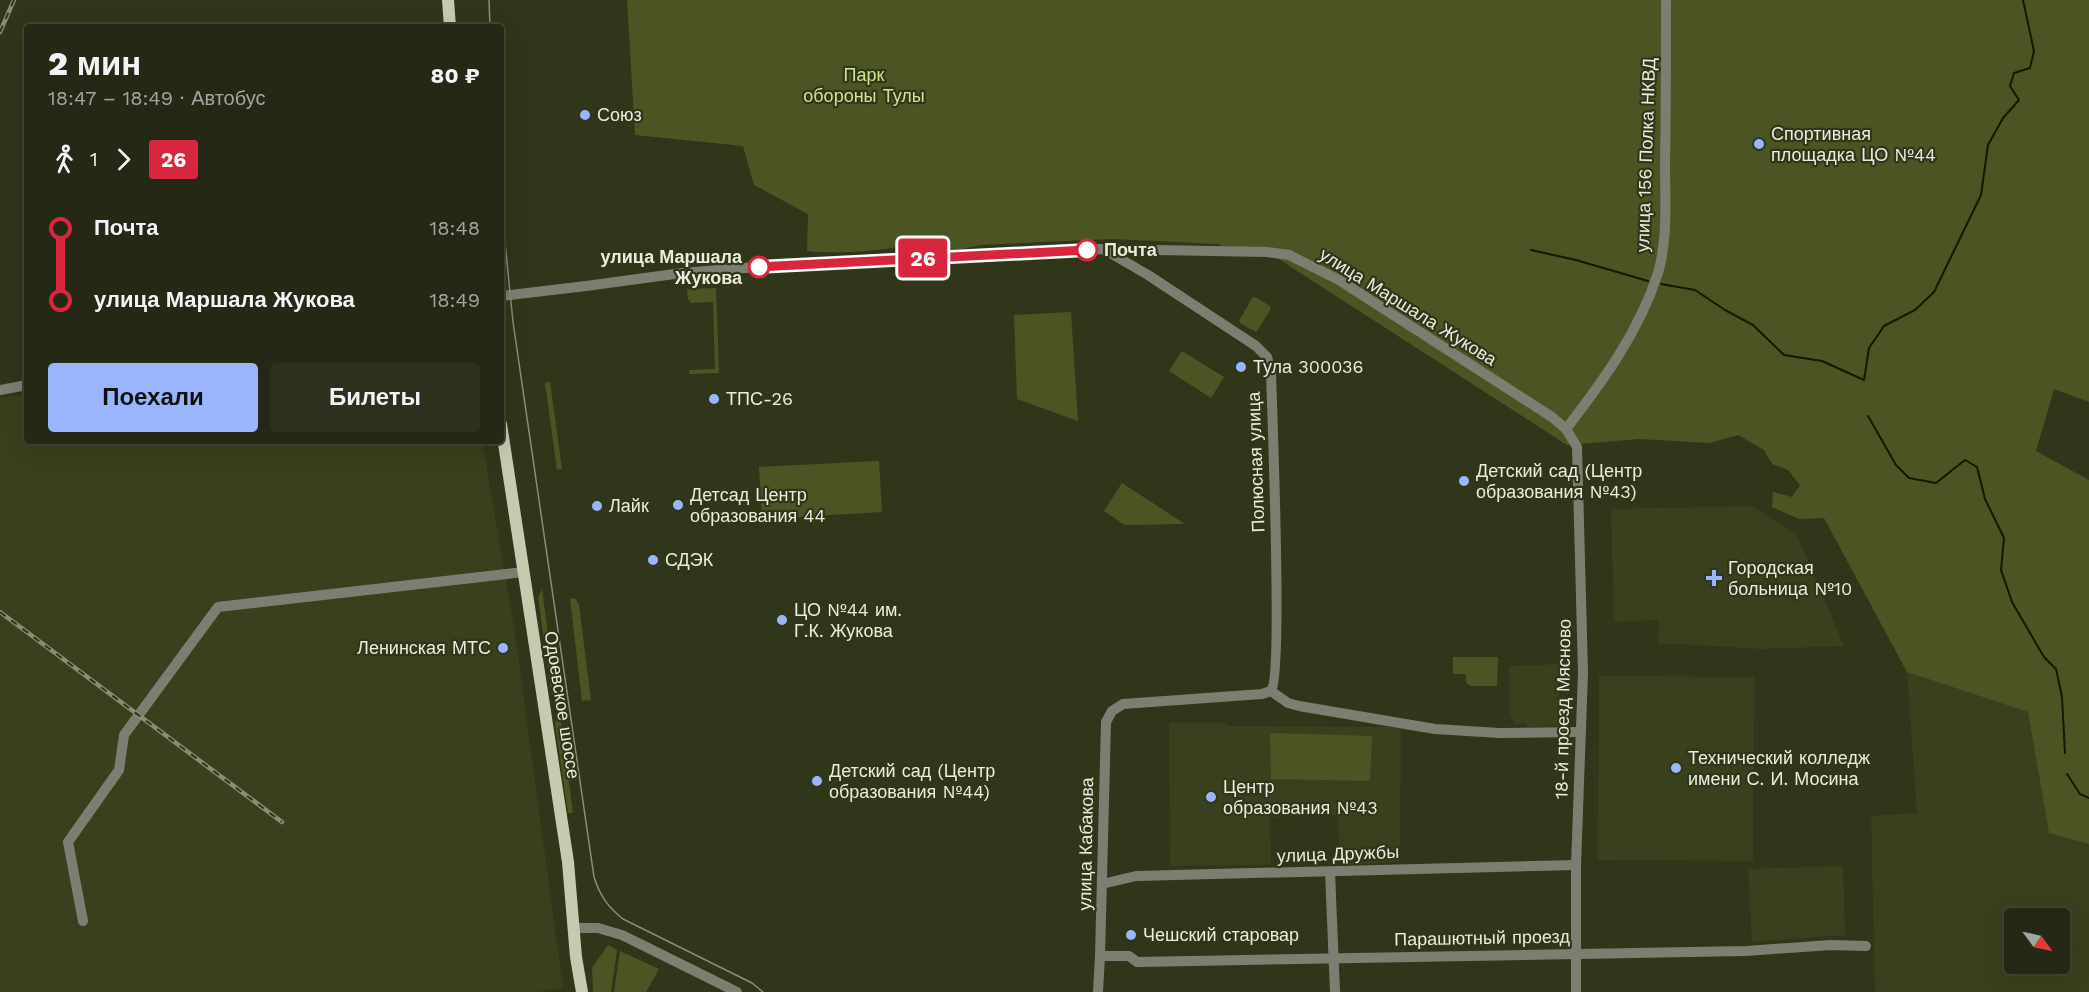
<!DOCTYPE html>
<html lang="ru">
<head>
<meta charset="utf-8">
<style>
  :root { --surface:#242814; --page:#2c301d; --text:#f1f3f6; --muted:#a3a6a0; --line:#414434; --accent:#9ab5fd }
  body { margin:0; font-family:"Work Sans",sans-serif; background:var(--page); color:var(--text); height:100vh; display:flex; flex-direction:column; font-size:22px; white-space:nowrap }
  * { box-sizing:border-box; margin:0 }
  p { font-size:20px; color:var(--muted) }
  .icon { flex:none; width:33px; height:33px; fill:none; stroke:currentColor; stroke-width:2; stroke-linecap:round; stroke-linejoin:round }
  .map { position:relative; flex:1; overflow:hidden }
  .details { position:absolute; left:24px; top:24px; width:480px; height:420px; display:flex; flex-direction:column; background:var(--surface); border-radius:6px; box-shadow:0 6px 24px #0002,0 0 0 2px var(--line) }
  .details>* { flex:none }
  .badge { padding:0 12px; border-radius:4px; font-size:21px; line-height:39px }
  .needle { width:39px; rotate:123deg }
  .buttons { position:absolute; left:2004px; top:908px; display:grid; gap:12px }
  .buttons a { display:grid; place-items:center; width:66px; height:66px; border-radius:6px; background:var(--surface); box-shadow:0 6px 24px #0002,0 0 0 2px var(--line); font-size:30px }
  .map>.badge { position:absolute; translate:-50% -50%; box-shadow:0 0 0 3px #fff }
  .legs { display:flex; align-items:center; gap:9px; height:66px; padding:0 24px; font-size:20px }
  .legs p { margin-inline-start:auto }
  .summary { display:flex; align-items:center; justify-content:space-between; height:102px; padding:0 24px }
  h1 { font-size:33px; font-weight:800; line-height:45px }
  .primary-button { display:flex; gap:12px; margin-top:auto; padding:12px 24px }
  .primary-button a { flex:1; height:69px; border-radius:6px; background:var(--accent); color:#111; font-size:24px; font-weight:800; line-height:69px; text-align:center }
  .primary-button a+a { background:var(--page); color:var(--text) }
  ul { padding:0 24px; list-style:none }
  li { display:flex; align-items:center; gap:21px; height:72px; font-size:22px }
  li i { display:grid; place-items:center; width:9px; height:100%; margin:0 8px; background:currentColor }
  li i::after { content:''; width:15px; height:15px; margin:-8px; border:4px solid; border-radius:50%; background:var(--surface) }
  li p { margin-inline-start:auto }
  li:first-child i { background:linear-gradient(#0000 50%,currentColor 0) }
  li:last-child i { background:linear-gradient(currentColor 50%,#0000 0) }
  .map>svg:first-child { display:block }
</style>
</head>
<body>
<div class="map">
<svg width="2089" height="992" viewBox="0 0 2089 992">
  <rect width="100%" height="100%" fill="#30361a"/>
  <g fill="#39401d" fill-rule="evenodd">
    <polygon points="27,394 27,441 482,441 514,626 563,988 536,992 0,992 0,398"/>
    <polygon points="1752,506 1797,535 1844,646 1762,649 1658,643 1659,620 1614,622 1611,509"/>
    <polygon points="1559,664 1559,726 1529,727 1524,723 1514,725 1514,719 1510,718 1509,666"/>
    <path d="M1907,672L2028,712L2049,833L2089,844V992H1875L1871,816L1917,813ZM2014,918H2060V963H2014Z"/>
    <polygon points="1599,676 1754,677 1753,861 1598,860"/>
    <polygon points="1169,723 1226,723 1227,726 1401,727 1400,862 1341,865 1337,815 1270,817 1271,865 1170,866"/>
    <polygon points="1843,866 1845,935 1752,942 1748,869"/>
  </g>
  <g fill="#4b5524">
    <path d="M627,0H2089V402L2054,389L2036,451L2089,480V844L2049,833L2028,712L1907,672L1824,518L1799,519L1772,507L1773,492L1792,497L1800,485L1788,470L1772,464L1764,450L1738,435L1710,443L1639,439L1567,445L1274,256L1225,254L1219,244L1112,239L980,245L958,250L940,249L934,242C920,241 906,246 892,248C865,252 834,254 807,251L808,214L754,185L743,146L635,135Z"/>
    <polygon points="716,288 719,373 689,374 689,370 715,369 713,302 691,303 688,299 687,289"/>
    <polygon points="1255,297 1270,306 1271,309 1256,332 1240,323 1239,321 1252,298"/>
    <polygon points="1071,312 1078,421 1017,399 1014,315"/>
    <polygon points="1182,351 1224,377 1211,398 1169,371"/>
    <polygon points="550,382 562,469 557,470 545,383"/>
    <polygon points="879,461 882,512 762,519 759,467"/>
    <polygon points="1122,483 1185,524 1125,525 1104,511"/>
    <polygon points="542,589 557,699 552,694 538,598"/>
    <polygon points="570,598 576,599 579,605 591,700 582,701"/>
    <polygon points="1453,657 1498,657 1497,686 1471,686 1466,683 1466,674 1453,674"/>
    <polygon points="560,714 573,813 568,813 555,723"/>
    <polygon points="1270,733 1372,736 1370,781 1271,779"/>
    <polygon points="608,945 617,950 611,992 593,992 592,968"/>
    <polygon points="620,951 659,969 646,992 614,992"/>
  </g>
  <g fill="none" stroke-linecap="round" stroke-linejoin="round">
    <g stroke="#141900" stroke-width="2">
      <polyline points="1531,250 1576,260 1648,281"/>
      <polyline points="1661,284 1695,290 1725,310 1753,325 1784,355 1822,361 1864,380 1869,348 1884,326 1915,310 1934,292 1981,195 1988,145 2003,118 2019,100 2010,86 2014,73 2030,68 2034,51 2023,0"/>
      <polyline points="1868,416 1896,465 1909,478 1936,483 1965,460 1977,467 1985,499 2004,538 2001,570 2012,602 2044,657 2056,669 2062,697 2065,753"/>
      <polyline points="2067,774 2080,794 2089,798"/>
    </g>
    <g stroke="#7b7f71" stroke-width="10">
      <path d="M1105,250L1148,275L1256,346L1267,357L1271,372C1272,411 1283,677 1271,691"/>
      <polyline points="501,296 586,286 682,273 781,265 1101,249 1267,252 1289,255 1339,280 1552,417 1566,429 1577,447 1583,673 1576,865 1576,992"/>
      <polyline points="0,390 27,385"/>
      <path d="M1566,429C1603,381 1639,332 1658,273C1668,239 1665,199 1665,164C1666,109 1666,55 1666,0"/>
      <polyline points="1271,691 1288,703 1299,706 1435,729 1499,733 1580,732"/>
      <polyline points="1330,872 1335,992"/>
      <polyline points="1102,884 1136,876 1576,865"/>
      <polyline points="83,921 68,842 119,770 124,735 218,607 524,572"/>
      <polyline points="574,928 598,928 622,935 737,992"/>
      <polyline points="1100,956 1129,956 1137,962 1746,951 1831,945 1866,946"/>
      <polyline points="1098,992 1100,956 1106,722 1112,711 1123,704 1262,694 1271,691"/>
    </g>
    <g stroke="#c4cbaf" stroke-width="12">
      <polyline points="448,0 450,27"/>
      <polyline points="501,424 568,862 576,957 582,992"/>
    </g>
    <g stroke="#888d77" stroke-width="1.5">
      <polyline points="489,0 490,27"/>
      <path d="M501,203L513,322L594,877C600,896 608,907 623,919L752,983L763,992"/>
    </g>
    <defs>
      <g id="rail">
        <polyline points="0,32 14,0"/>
        <polyline points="0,612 282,822"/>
      </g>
    </defs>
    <use href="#rail" stroke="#888d77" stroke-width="4.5"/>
    <use href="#rail" stroke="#30361a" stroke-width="2" stroke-dasharray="7" stroke-linecap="butt"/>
  </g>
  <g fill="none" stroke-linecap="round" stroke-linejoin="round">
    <defs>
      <polyline id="line-1" points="759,267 1087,250"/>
    </defs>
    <use href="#line-1" stroke="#fff" stroke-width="14"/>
    <use href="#line-1" stroke="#d7263d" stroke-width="9"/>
  </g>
  <g fill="#9ab5fd" stroke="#30361a" stroke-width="2">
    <circle cx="585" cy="115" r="6"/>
    <circle cx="1759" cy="144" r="6"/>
    <circle cx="1241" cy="367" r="6"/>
    <circle cx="714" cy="399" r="6"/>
    <circle cx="1464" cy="481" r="6"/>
    <circle cx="678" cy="505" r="6"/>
    <circle cx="597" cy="506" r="6"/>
    <circle cx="653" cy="560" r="6"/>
    <path d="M1711 569h6v6h6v6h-6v6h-6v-6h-6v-6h6z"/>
    <circle cx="782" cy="620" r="6"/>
    <circle cx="503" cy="648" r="6"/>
    <circle cx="1676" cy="768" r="6"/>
    <circle cx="817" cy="781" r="6"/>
    <circle cx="1211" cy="797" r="6"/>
    <circle cx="1131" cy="935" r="6"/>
  </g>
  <g fill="#fff" stroke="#d7263d" stroke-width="3">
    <circle cx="1087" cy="250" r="10"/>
    <circle cx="759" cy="267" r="10"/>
  </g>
  <g text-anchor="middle" stroke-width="4.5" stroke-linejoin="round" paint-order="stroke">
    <g font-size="18" fill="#d1e38e" stroke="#30361a">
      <text x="864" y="81">Парк<tspan x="864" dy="21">обороны Тулы</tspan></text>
    </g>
    <g font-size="18" fill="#e9eddc" stroke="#30361a" text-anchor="start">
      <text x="597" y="121">Союз</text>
      <text x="1771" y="140">Спортивная<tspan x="1771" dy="21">площадка ЦО №44</tspan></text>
      <text x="1253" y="373">Тула 300036</text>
      <text x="726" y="405">ТПС-26</text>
      <text x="1476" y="477">Детский сад (Центр<tspan x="1476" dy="21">образования №43)</tspan></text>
      <text x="690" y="501">Детсад Центр<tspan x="690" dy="21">образования 44</tspan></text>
      <text x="609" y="512">Лайк</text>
      <text x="665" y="566">СДЭК</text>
      <text x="1728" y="574">Городская<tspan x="1728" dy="21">больница №10</tspan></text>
      <text x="794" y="616">ЦО №44 им.<tspan x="794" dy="21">Г.К. Жукова</tspan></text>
      <text x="491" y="654" text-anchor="end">Ленинская МТС</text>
      <text x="1688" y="764">Технический колледж<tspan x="1688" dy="21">имени С. И. Мосина</tspan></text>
      <text x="829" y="777">Детский сад (Центр<tspan x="829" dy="21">образования №44)</tspan></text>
      <text x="1223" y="793">Центр<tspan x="1223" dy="21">образования №43</tspan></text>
      <text x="1143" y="941">Чешский старовар</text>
    </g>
    <g font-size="18" fill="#e9eddc" stroke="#30361a">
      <text transform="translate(1646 155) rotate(-88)" y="6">улица 156 Полка НКВД</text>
      <text transform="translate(1408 307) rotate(32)" y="6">улица Маршала Жукова</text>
      <text transform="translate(1256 462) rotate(-92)" y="6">Полюсная улица</text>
      <text transform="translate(562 705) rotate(81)" y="6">Одоевское шоссе</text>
      <text transform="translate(1563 709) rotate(-89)" y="6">18-й проезд Мясново</text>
      <text transform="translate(1086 844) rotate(-89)" y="6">улица Кабакова</text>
      <text transform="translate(1338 854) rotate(-2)" y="6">улица Дружбы</text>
      <text transform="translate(1482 938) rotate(-1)" y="6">Парашютный проезд</text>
    </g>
    <g font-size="18" font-weight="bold" fill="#e9eddc" stroke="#30361a" text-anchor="start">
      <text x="1104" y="256">Почта</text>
      <text x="742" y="263" text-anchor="end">улица Маршала<tspan x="742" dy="21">Жукова</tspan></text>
    </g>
  </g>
</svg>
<div class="buttons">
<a><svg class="needle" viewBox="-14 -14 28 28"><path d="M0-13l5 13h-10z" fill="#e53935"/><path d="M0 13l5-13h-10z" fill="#a3a6a0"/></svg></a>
</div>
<b class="badge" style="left:923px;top:258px;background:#d7263d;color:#fff">26</b>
<section class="details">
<div class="summary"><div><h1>2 мин</h1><p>18:47 – 18:49 · Автобус</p></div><b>80 ₽</b></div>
<div class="legs"><svg class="icon" aria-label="walk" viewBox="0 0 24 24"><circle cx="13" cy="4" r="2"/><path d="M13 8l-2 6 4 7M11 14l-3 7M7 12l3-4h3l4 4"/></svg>1<svg class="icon" aria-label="forward" viewBox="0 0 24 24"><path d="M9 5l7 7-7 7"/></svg><b class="badge" style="background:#d7263d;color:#fff">26</b></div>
<ul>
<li><i style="color:#d7263d"></i><b>Почта</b><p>18:48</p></li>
<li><i style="color:#d7263d"></i><b>улица Маршала Жукова</b><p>18:49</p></li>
</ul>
<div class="primary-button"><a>Поехали</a><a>Билеты</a></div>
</section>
</div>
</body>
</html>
